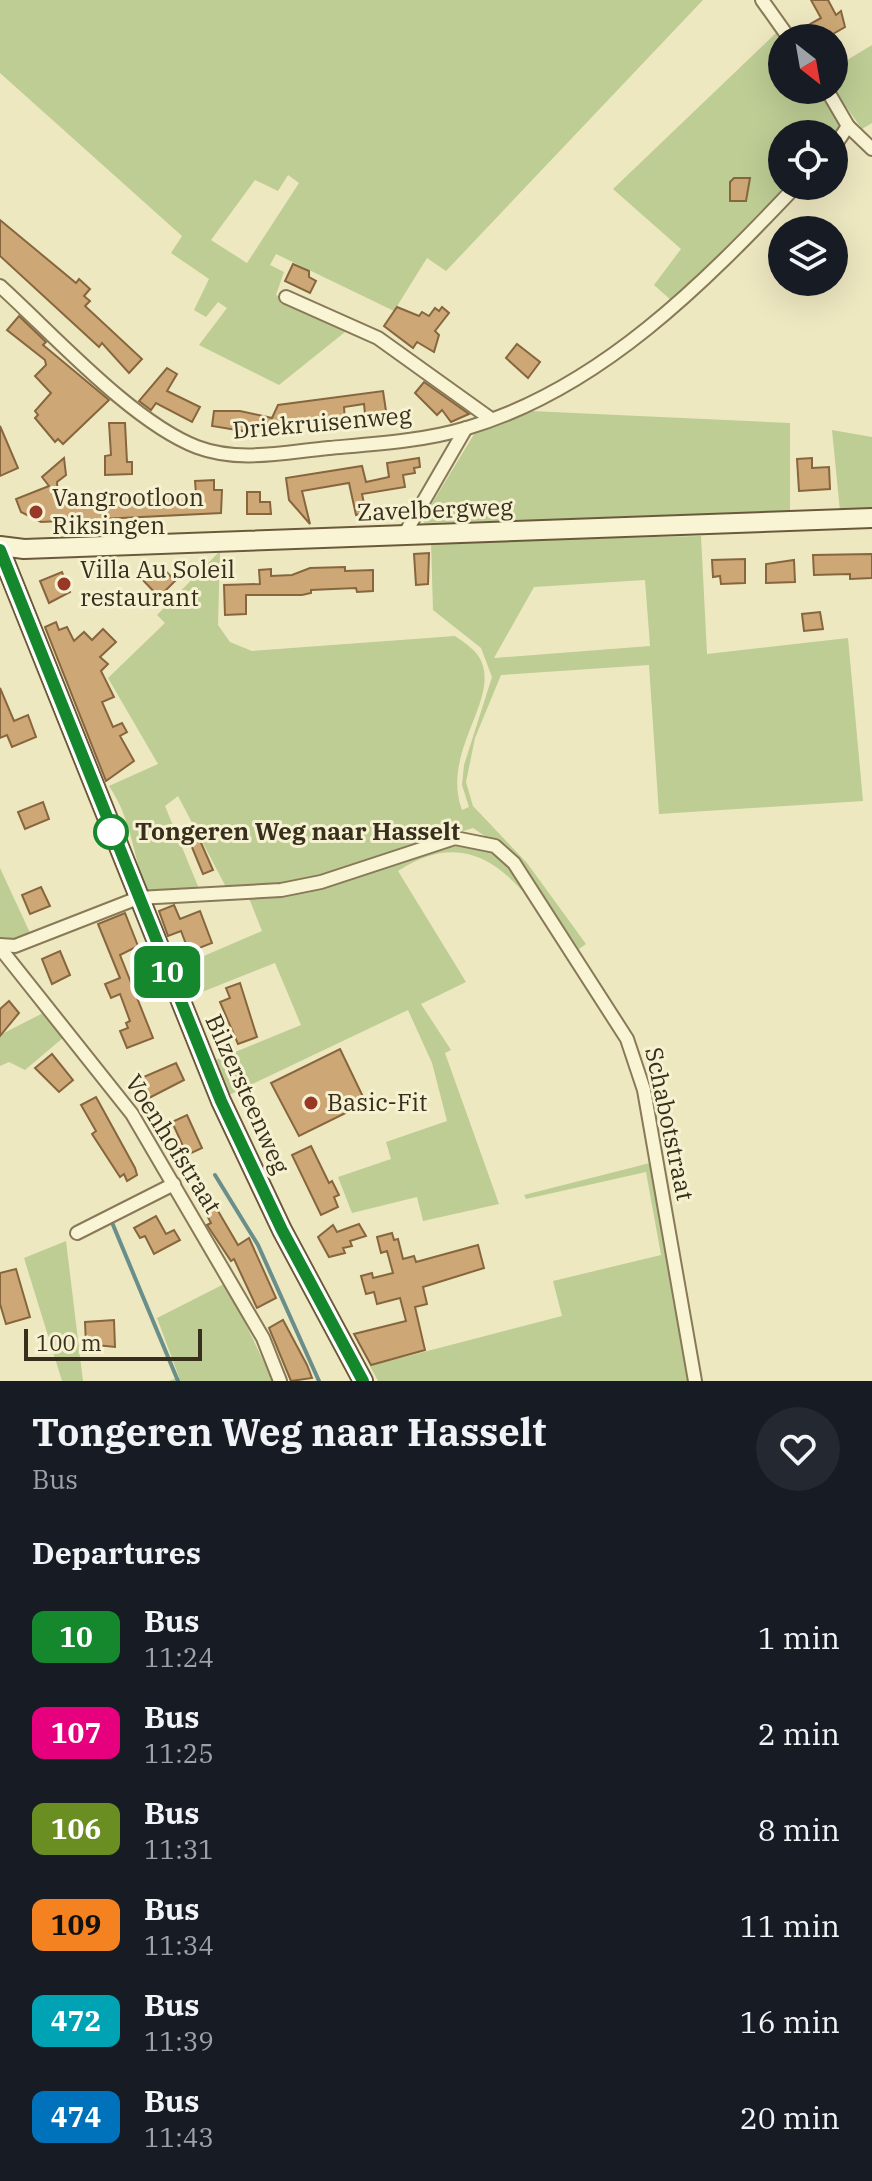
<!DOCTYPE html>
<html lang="en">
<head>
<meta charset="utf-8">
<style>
  :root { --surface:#171b24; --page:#242831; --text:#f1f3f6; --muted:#9ea1a6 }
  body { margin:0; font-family:"IBM Plex Serif",serif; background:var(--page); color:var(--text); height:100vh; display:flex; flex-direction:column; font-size:30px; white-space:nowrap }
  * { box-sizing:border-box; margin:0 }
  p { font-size:26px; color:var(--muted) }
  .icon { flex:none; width:44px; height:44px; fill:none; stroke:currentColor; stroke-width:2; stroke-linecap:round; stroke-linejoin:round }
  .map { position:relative; height:1381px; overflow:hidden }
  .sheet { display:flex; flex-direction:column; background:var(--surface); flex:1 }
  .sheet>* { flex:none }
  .badge { padding:0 16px; border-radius:12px; font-size:28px; line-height:52px }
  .needle { width:52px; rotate:149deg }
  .controls { position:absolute; left:768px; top:24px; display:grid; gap:16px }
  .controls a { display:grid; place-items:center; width:80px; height:80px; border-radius:50%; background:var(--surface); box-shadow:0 8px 32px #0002; font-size:40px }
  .scale { position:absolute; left:24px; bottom:20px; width:178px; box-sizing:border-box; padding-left:8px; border:4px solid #372e1d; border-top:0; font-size:22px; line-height:28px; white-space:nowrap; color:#372e1d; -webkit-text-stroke:6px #f6f1d0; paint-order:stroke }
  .map>.badge { position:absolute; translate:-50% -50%; box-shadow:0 0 0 4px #fff }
  h2 { padding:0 32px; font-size:30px; line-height:72px }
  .round { display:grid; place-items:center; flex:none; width:84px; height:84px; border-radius:42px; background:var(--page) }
  .summary { display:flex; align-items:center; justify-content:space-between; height:136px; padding:0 32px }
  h1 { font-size:38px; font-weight:800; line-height:60px }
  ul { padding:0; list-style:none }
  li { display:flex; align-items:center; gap:24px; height:96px; padding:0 32px }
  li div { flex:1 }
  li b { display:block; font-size:30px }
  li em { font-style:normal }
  li .badge { min-width:88px; font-weight:700; text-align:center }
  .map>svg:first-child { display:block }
</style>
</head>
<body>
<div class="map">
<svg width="872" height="1381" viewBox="0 0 872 1381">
  <rect width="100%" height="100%" fill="#eee8c1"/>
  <g fill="#bdcd94" fill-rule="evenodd">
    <path d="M0,0H703L446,271L427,258L394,311L276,254L270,265L284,272L276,295L350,328L279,385L199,345L227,308L218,302L206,317L194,310L209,279L171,253L182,236L0,73ZM288,175L299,183L247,263L211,240L255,180L278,191Z"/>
    <path d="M776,33L782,42V90H818C828,105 847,121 834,138V134H782V186H789L672,301L654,285L681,249L613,189Z"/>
    <polygon points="872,39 872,123 862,129 834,90 834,68 872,45"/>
    <polygon points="531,411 790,423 790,513 424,523 423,518 476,431"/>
    <polygon points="832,430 872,437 872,510 840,511"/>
    <path d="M701,536L707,654L848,638L863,801L659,814L649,665L501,675L475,738L466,782L473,806L527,863L586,944L579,949L526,872L507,851L473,828L294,884L226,887L178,796L165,806L200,891L147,893C133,856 132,820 109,786L158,764L108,678L165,623L157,615L220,551L218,625L230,642L252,651L455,636C465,643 478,651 482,663C497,703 441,753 462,810L469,807L462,785L464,765L492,677L481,648L433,610L431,542ZM645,580L650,646L494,658L534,587Z"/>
    <path d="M446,842C507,848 505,857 536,907C497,857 457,833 398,871L466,982L421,1004L451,1050L445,1053L499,1204L423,1221L417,1197L352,1213L338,1177L391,1159L386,1142L447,1121L432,1063L408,1010L227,1096L213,1061L301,1025L275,963L187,998L176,968L262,931L249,898L345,881Z"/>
    <polygon points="0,868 31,935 17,939 0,937"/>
    <polygon points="45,1012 64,1037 25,1070 9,1062 0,1066 0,1035"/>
    <polygon points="654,1162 692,1381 378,1381 370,1366 562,1316 553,1281 661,1255 646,1172 526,1199 524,1195"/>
    <polygon points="66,1241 83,1381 62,1381 24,1258"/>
    <polygon points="226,1283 273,1381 169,1381 179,1377 157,1318"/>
  </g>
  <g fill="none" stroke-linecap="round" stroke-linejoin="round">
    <g stroke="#6a8f8b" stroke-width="4">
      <polyline points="215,1175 258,1245 319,1381"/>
      <polyline points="111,1220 178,1381"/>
    </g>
  </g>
  <g fill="#cda876" stroke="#87663e" stroke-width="2">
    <polygon points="811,0 828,0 836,15 841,11 845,27 833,34 836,38 819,38 810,24 821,18"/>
    <polygon points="734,178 750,178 746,201 730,201 730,182"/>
    <polygon points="0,220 76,283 79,279 90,289 84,296 90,301 85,306 142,359 129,373 102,343 99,347 0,256"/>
    <polygon points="293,264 309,271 309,277 316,281 310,293 285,281"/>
    <polygon points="397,307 419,316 422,312 429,316 435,308 439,311 442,307 449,313 435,331 439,335 434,352 417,342 413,348 384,326"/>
    <polygon points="19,316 46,342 43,345 109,400 63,444 58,439 55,442 35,418 38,415 35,411 51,393 35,376 46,365 45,360 7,330"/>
    <polygon points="517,344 540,362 528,378 506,358"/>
    <polygon points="167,368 177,374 167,391 200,407 192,422 156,403 151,410 139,401"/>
    <polygon points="424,382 469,414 451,422 442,410 437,415 415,393"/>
    <polygon points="383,391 386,411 365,414 364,404 344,407 345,420 315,423 314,418 275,428 274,423 250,425 249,432 212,426 214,411 240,411 272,418 278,405"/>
    <polygon points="109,423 125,423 127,462 132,462 132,474 105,475 105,456 111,455"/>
    <polygon points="0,426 18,468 0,476"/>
    <polygon points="64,458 66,475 57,482 58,499 196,494 195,481 214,480 214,490 222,490 221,513 41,522 21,512 16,499 49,486 42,477"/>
    <polygon points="419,458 420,467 414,468 415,473 403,475 405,487 362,494 366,513 356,515 349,483 302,491 310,524 289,500 286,478 362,466 366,482 389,477 387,463"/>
    <polygon points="812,458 812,468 829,467 830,489 799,491 797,459"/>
    <polygon points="247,492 260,492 260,502 270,502 271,514 247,514"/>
    <polygon points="429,553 428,584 416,585 414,554"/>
    <polygon points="872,554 872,578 850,579 850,574 814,575 813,555"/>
    <polygon points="745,559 745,583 721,584 720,576 713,577 712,560"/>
    <polygon points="794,560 795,582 766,583 766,564"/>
    <polygon points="149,565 153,569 158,565 163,568 175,581 159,597 139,576"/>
    <polygon points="345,567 345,571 373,570 373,591 357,592 356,588 311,590 311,593 302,595 246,595 246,614 225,615 224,585 260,584 259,570 271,569 271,576 292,575 310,568"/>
    <polygon points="62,572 70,592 49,603 40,581"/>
    <polygon points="820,612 823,629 804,631 802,614"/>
    <polygon points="56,622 59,630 67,627 74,641 84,632 92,640 103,629 116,642 100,657 108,664 101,671 114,697 102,702 113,727 122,723 127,732 120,736 134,761 106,781 45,627"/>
    <polygon points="0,688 14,721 28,715 36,737 12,747 7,735 0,738"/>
    <polygon points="43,802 49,819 25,829 18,812"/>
    <polygon points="198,836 213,870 203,874 189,840"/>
    <polygon points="41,887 50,906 30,914 22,895"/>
    <polygon points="174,905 180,919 200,911 212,943 189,952 181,931 168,936 159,911"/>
    <polygon points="125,913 138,946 120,955 153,1038 127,1048 120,1031 128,1028 126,1023 130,1021 120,994 111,998 105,984 120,978 98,924"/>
    <polygon points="60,951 70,975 52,984 42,959"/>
    <polygon points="240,983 257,1037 238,1044 220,1002 230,998 226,988"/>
    <polygon points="9,1001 19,1013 0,1036 0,1009"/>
    <polygon points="340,1049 366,1103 299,1136 271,1083"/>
    <polygon points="52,1054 73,1080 59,1092 35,1068"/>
    <polygon points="176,1063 184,1080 147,1099 139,1079"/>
    <polygon points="96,1097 135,1168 137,1175 127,1181 124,1174 120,1177 92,1134 96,1131 81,1105"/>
    <polygon points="187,1115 202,1148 187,1155 172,1122"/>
    <polygon points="311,1146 329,1183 332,1181 339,1195 334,1197 338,1207 321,1215 292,1155"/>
    <polygon points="211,1199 238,1245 249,1238 276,1298 257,1308 234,1259 231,1261 207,1225 211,1223 201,1204"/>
    <polygon points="156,1216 166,1234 174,1230 180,1240 154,1254 145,1236 140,1238 134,1228"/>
    <polygon points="359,1224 366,1236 350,1241 352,1246 343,1248 345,1253 329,1257 318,1237 333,1225 337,1232"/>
    <polygon points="392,1233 394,1240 398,1239 403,1259 414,1256 416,1262 478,1245 484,1268 423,1287 427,1304 415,1307 425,1350 371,1365 354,1334 406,1321 400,1298 377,1304 374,1292 366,1294 361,1276 372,1273 373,1278 393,1273 387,1251 381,1253 377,1237"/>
    <polygon points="16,1269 30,1317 6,1324 0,1304 0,1273"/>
    <polygon points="114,1320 115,1347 86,1344 85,1322"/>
    <polygon points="283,1320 307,1365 312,1378 291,1381 269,1328"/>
  </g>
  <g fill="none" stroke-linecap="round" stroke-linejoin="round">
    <defs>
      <g id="street">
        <polyline points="762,0 789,38"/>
        <polyline points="827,90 848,126 872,149"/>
        <polyline points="834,147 848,126"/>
        <path d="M0,286C53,334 132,422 197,447C239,463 285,452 329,448C374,444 424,441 467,428C600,389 704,283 796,186"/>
        <polyline points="286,297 378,338 491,419"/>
        <polyline points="404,535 466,428"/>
        <polyline points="0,945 15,946 138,898 281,890 321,882 455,838 495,846 514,863 627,1039 644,1090 695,1381"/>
        <polyline points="0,948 132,1114 263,1338 280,1381"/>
        <polyline points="77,1233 174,1184"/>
      </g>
      <g id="secondary">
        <polyline points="0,546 24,549 872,518"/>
        <polyline points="0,550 221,1101 282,1230 363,1381"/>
      </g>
    </defs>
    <use href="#street" stroke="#887958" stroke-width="16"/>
    <use href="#secondary" stroke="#6a5a3b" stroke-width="22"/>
    <use href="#street" stroke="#f9f4d4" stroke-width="12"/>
    <use href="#secondary" stroke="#f9f4d4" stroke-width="18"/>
  </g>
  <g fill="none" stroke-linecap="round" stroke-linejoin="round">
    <defs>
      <polyline id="line" points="0,550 221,1101 282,1230 363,1381"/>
    </defs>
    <use href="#line" stroke="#fff" stroke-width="18"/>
    <use href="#line" stroke="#15882e" stroke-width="12"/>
  </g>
  <g fill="#983827" stroke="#f6f1d0" stroke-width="3">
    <circle cx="36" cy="512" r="8"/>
    <circle cx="64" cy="584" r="8"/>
    <circle cx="311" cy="1103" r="8"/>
  </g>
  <circle fill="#fff" stroke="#15882e" stroke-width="4" cx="111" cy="832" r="16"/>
  <g text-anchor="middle" stroke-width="6" stroke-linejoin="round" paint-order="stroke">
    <g font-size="24" fill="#372e1d" stroke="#f6f1d0">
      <text transform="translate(322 423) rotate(-5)" y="8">Driekruisenweg</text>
      <text transform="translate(435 510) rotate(-2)" y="8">Zavelbergweg</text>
      <text transform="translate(247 1094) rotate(66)" y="8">Bilzersteenweg</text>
      <text transform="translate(669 1124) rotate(78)" y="8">Schabotstraat</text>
      <text transform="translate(173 1144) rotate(58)" y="8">Voenhofstraat</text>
    </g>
    <g font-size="24" fill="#372e1d" stroke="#f6f1d0" text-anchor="start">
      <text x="52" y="506">Vangrootloon<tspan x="52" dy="28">Riksingen</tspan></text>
      <text x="80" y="578">Villa Au Soleil<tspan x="80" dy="28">restaurant</tspan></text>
      <text x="327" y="1111">Basic-Fit</text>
    </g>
    <g font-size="24" font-weight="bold" fill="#372e1d" stroke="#f6f1d0" text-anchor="start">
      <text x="135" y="840">Tongeren Weg naar Hasselt</text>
    </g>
  </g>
</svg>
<div class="controls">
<a><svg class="needle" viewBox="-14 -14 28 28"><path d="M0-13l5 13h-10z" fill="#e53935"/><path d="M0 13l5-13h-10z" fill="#9ea1a6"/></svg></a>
<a><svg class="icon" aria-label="locate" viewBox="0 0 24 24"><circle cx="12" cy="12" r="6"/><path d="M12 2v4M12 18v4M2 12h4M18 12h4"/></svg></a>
<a><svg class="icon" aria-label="layers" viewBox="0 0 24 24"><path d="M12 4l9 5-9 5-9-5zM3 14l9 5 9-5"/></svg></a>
</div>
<div class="scale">100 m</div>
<b class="badge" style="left:167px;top:972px;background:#15882e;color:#fff">10</b>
</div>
<section class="sheet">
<div class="summary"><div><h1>Tongeren Weg naar Hasselt</h1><p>Bus</p></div><a class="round"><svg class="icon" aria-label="heart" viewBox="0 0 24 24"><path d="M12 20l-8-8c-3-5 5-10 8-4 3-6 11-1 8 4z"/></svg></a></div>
<h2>Departures</h2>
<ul>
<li><span class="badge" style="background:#15882e;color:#fff">10</span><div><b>Bus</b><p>11:24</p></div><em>1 min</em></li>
<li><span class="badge" style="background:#e6007e;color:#fff">107</span><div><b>Bus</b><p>11:25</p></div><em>2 min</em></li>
<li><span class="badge" style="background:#6b8e23;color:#fff">106</span><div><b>Bus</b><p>11:31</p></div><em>8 min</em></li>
<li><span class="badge" style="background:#f58220;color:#111">109</span><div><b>Bus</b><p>11:34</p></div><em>11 min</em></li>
<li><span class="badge" style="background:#00a3b4;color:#fff">472</span><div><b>Bus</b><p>11:39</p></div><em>16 min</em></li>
<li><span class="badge" style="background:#0072bc;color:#fff">474</span><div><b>Bus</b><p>11:43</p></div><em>20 min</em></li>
</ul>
</section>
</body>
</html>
